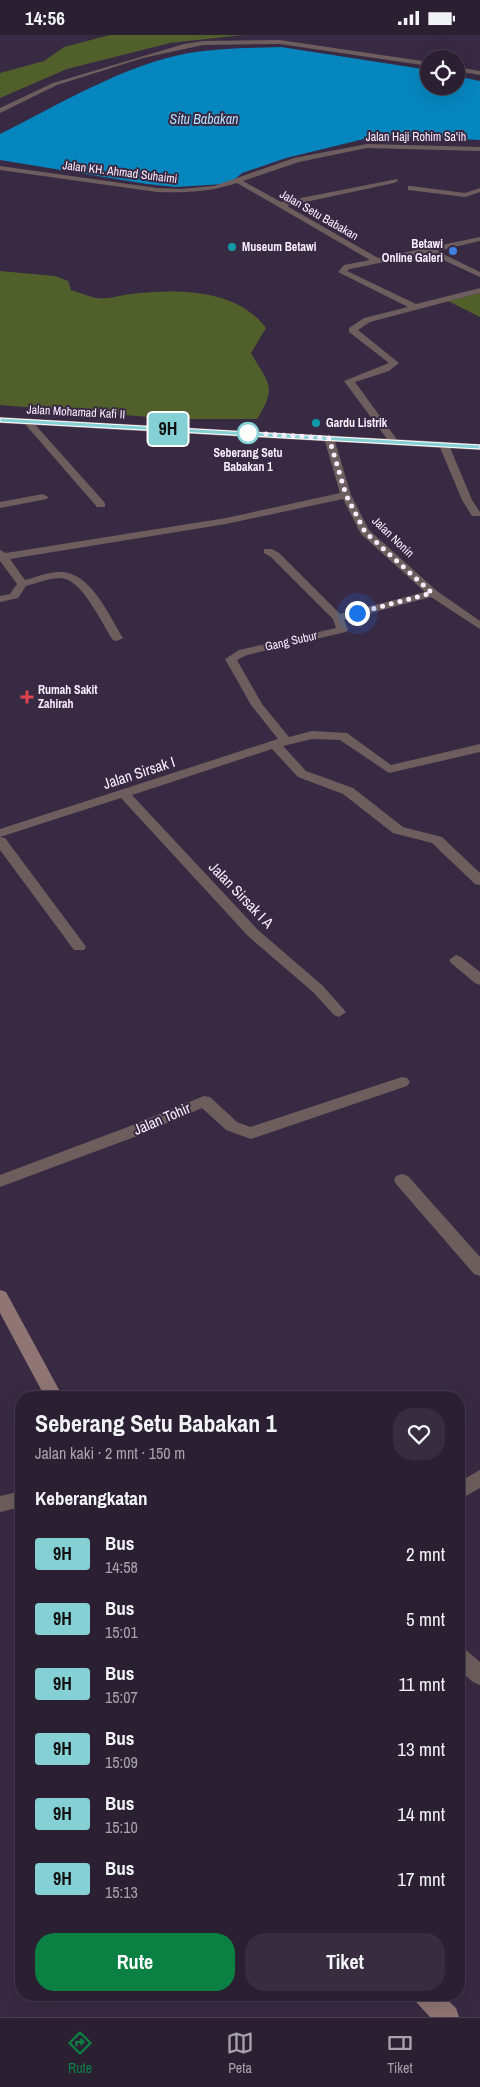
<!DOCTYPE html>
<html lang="id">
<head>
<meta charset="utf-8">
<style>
  :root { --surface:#2b2032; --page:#372d3e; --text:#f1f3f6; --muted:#a6a3ac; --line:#473e4d; --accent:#0b8043 }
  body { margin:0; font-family:"Archivo Narrow",sans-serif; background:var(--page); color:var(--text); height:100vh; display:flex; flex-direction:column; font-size:19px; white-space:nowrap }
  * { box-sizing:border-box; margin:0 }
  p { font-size:16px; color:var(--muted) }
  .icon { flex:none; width:28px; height:28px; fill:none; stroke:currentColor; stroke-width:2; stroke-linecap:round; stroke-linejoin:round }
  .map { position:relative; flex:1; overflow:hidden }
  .panel { position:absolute; left:15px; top:1356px; width:450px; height:610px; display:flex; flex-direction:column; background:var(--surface); border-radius:20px; box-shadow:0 5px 20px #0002,0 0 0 1px var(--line) }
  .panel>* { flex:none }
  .badge { padding:0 10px; border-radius:4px; font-size:18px; line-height:32px }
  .fabs { position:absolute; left:420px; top:15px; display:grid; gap:10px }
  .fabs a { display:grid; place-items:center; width:45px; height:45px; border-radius:50%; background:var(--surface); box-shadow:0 5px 20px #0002,0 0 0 1px var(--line); font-size:25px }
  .you { position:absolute; width:25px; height:25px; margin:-12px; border:4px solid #fff; border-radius:50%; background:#1a73e8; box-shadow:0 0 0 8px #1a73e833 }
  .map>.badge { position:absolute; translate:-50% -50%; box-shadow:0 0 0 2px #fff }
  h2 { padding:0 20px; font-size:19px; line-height:45px }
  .round { display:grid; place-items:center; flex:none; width:52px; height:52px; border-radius:20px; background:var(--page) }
  .headline { display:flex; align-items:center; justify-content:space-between; height:85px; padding:0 20px }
  h1 { font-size:24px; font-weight:700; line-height:38px }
  .cta { display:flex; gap:10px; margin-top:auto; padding:10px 20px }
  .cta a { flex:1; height:58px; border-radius:20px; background:var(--accent); color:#fff; font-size:20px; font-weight:700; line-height:58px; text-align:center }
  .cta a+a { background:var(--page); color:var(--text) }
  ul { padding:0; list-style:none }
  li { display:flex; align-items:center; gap:15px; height:65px; padding:0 20px }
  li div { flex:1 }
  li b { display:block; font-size:19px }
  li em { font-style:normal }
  li .badge { min-width:55px; font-weight:700; text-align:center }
  .status { display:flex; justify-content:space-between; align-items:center; height:35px; padding:0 25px; background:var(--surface); direction:ltr }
  .status svg { height:14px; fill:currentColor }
  .menu { display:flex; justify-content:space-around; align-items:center; height:70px; border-top:1px solid var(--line); background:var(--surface); font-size:14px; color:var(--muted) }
  .menu a { display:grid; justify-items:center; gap:2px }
  .menu .current { color:var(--accent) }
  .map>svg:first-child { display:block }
</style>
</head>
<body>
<div class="status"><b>14:56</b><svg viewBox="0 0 49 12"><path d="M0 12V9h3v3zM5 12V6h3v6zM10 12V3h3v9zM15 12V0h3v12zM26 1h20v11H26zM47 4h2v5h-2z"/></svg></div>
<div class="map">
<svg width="480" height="1982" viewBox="0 0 480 1982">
  <rect width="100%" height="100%" fill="#392a43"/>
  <g fill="#51602a">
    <polygon points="110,0 243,0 170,8 67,34 0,63 0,38 44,26 64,12"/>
    <path d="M0,236L55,241L68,246L71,255C79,257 89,262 97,263C107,265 121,260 131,259C176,254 236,253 266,293L251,318C268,348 278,351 257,384H174L0,370Z"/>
    <polygon points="480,258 480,282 448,266"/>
  </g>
  <path fill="#0686bf" d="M281,12L429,35V51H456V41L480,46V105L421,102L364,104L286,123L242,138L234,145L224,149L176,152L147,149L0,125V99C58,70 126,29 189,18C220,13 250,13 281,12Z"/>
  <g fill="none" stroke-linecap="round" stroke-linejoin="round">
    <g fill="#6e5d5d" fill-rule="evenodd">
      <polygon points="280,5 429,27 429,31 280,9 203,10 143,23 57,50 0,78 0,73 53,48 184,9 203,6"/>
      <polygon points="456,32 480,36 480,40 456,36"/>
      <path d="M367,109L480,112V116L367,113L299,127L243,146L281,167L397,144L398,146L394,148L287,171L378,223L480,202V206L437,216L480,237V242L428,218L350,234L347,236L416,269L480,253V258L370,287L358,295L399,328L389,336L355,347L398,406L393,409L390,408L344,346L389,328L349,297V293L364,283L408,272L338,237L344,230L370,225L237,148C210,157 185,158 157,157L0,135V131L157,153L180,154L214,151L294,123Z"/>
      <polygon points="411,151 465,158 480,153 480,157 465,162 408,155 408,151"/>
      <polygon points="25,385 31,385 105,468 105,472 97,472 25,389"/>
      <path d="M326,401L334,403L351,460L369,495L437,556L480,586V594L431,562L344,585L348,595L346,597L247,620L237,625L262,669L289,702L312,696L347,698L391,730L480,709V717L389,738L340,705L312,704L283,711L306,736L353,753L403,792L442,802L480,838V850L475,849L432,808L393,798L343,759L298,742L272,714L132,760L258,895L323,951L346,977L339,982L334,980L313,957L248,901L121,763L0,802V794L278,704L251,670L225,624L239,615L336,593L333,584L271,522L264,518V514H272L279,518L340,579L425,557L361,499L343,464L226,489L10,524L25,545C36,542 50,536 62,537C92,539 109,581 123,603L117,606L113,605C102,589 82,544 61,543C49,543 37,548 26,551L18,563L0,567V561L10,559L17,549L0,526V515L6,518L226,483L340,458L324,403Z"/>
      <polygon points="444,407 449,410 472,465 480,477 480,481 472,481 462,465 439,410"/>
      <polygon points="43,459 48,462 47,464 0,473 0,467"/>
      <polygon points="0,802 5,803 84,909 86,912 84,915 74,915 0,815"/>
      <polygon points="456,920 461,922 480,937 480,950 475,948 451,928 449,925"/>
      <polygon points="402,1042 407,1043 410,1047 407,1051 251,1104 226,1095 202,1073 137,1101 0,1152 0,1140 125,1093 204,1061 210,1062 237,1087 250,1092"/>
      <polygon points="402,1139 408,1141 480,1222 480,1241 474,1239 396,1149 394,1145 396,1141"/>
      <polygon points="480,1435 480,1453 459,1465 459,1447"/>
      <polygon points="21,1456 21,1472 0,1477 0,1461"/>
      <polygon points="459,1612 466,1615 480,1627 480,1650 473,1647 459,1635"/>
    </g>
    <g fill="#8f7574" fill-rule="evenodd">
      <polygon points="0,382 480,409 480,415 0,388"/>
      <polygon points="0,1255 6,1257 63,1362 45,1362 0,1278"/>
      <polygon points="413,1960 442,1960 456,1973 459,1982 430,1982 417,1968"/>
    </g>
  </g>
  <polygon fill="#85d0d5" stroke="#fff" points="0,383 480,410 480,414 0,387"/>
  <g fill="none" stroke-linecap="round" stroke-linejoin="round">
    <polyline stroke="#f8eeff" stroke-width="5" stroke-dasharray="0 9" points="248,398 329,403 346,460 365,497 432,558 357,578"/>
  </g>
  <g fill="#0f9aa8" stroke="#392a43" stroke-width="2">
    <circle cx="232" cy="212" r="5"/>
    <circle cx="316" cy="388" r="5"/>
  </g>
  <circle fill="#3f7fe0" stroke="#392a43" stroke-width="2" cx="453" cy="216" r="5"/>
  <circle fill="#fff" stroke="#85d0d5" stroke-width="2.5" cx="248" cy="398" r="10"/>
  <path fill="#e0444e" stroke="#392a43" stroke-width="2" d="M24.5 654.5h5v5h5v5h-5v5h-5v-5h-5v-5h5z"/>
  <g text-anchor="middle" stroke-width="4" stroke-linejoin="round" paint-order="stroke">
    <g font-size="12" fill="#f8eeff" stroke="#392a43">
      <text x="416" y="106">Jalan Haji Rohim Sa'ih</text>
      <text transform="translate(120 137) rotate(7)" y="4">Jalan KH. Ahmad Suhaimi</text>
      <text transform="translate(319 180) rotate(30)" y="4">Jalan Setu Babakan</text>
      <text transform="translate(76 377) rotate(3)" y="4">Jalan Mohamad Kafi II</text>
      <text transform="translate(393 502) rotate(44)" y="4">Jalan Nonin</text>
      <text transform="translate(291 606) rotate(-13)" y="4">Gang Subur</text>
    </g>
    <g font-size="12" font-weight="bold" fill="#f8eeff" stroke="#392a43" text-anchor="start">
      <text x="443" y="213" text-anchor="end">Betawi<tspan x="443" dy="14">Online Galeri</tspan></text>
      <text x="242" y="216">Museum Betawi</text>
      <text x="326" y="392">Gardu Listrik</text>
      <text x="38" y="659">Rumah Sakit<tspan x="38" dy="14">Zahirah</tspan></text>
    </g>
    <g font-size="12" font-weight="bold" fill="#f8eeff" stroke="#392a43">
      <text x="248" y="422">Seberang Setu<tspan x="248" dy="14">Babakan 1</tspan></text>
    </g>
    <g font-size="14" font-style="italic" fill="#b2dffd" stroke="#392a43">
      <text x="204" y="89">Situ Babakan</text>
    </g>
    <g font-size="15" fill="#f8eeff" stroke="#392a43">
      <text transform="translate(139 738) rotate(-18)" y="5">Jalan Sirsak I</text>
      <text transform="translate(241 860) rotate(46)" y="5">Jalan Sirsak I A</text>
      <text transform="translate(162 1084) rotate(-23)" y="5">Jalan Tohir</text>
    </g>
  </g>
</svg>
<div class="fabs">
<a><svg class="icon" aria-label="locate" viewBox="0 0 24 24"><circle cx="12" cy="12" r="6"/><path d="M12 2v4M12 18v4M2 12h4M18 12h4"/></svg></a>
</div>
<div class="you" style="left:357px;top:578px"></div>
<b class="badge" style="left:168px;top:394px;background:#85d0d5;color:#111">9H</b>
<section class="panel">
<div class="headline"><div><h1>Seberang Setu Babakan 1</h1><p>Jalan kaki · 2 mnt · 150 m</p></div><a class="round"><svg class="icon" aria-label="heart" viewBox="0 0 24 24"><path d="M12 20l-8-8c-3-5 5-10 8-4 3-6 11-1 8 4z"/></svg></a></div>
<h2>Keberangkatan</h2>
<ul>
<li><span class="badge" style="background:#85d0d5;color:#111">9H</span><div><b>Bus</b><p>14:58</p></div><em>2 mnt</em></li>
<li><span class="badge" style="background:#85d0d5;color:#111">9H</span><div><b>Bus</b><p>15:01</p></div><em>5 mnt</em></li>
<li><span class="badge" style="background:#85d0d5;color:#111">9H</span><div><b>Bus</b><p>15:07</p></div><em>11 mnt</em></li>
<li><span class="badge" style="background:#85d0d5;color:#111">9H</span><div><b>Bus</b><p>15:09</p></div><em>13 mnt</em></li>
<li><span class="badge" style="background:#85d0d5;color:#111">9H</span><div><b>Bus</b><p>15:10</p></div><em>14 mnt</em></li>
<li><span class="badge" style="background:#85d0d5;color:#111">9H</span><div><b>Bus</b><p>15:13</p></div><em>17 mnt</em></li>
</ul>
<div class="cta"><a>Rute</a><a>Tiket</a></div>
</section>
</div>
<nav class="menu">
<a class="current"><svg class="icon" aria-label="directions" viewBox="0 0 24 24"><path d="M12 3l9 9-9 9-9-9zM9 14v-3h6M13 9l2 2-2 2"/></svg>Rute</a>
<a><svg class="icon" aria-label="map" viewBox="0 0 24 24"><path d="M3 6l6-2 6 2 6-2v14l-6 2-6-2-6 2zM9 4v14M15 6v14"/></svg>Peta</a>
<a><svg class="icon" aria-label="tickets" viewBox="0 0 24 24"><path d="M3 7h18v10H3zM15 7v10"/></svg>Tiket</a>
</nav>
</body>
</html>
